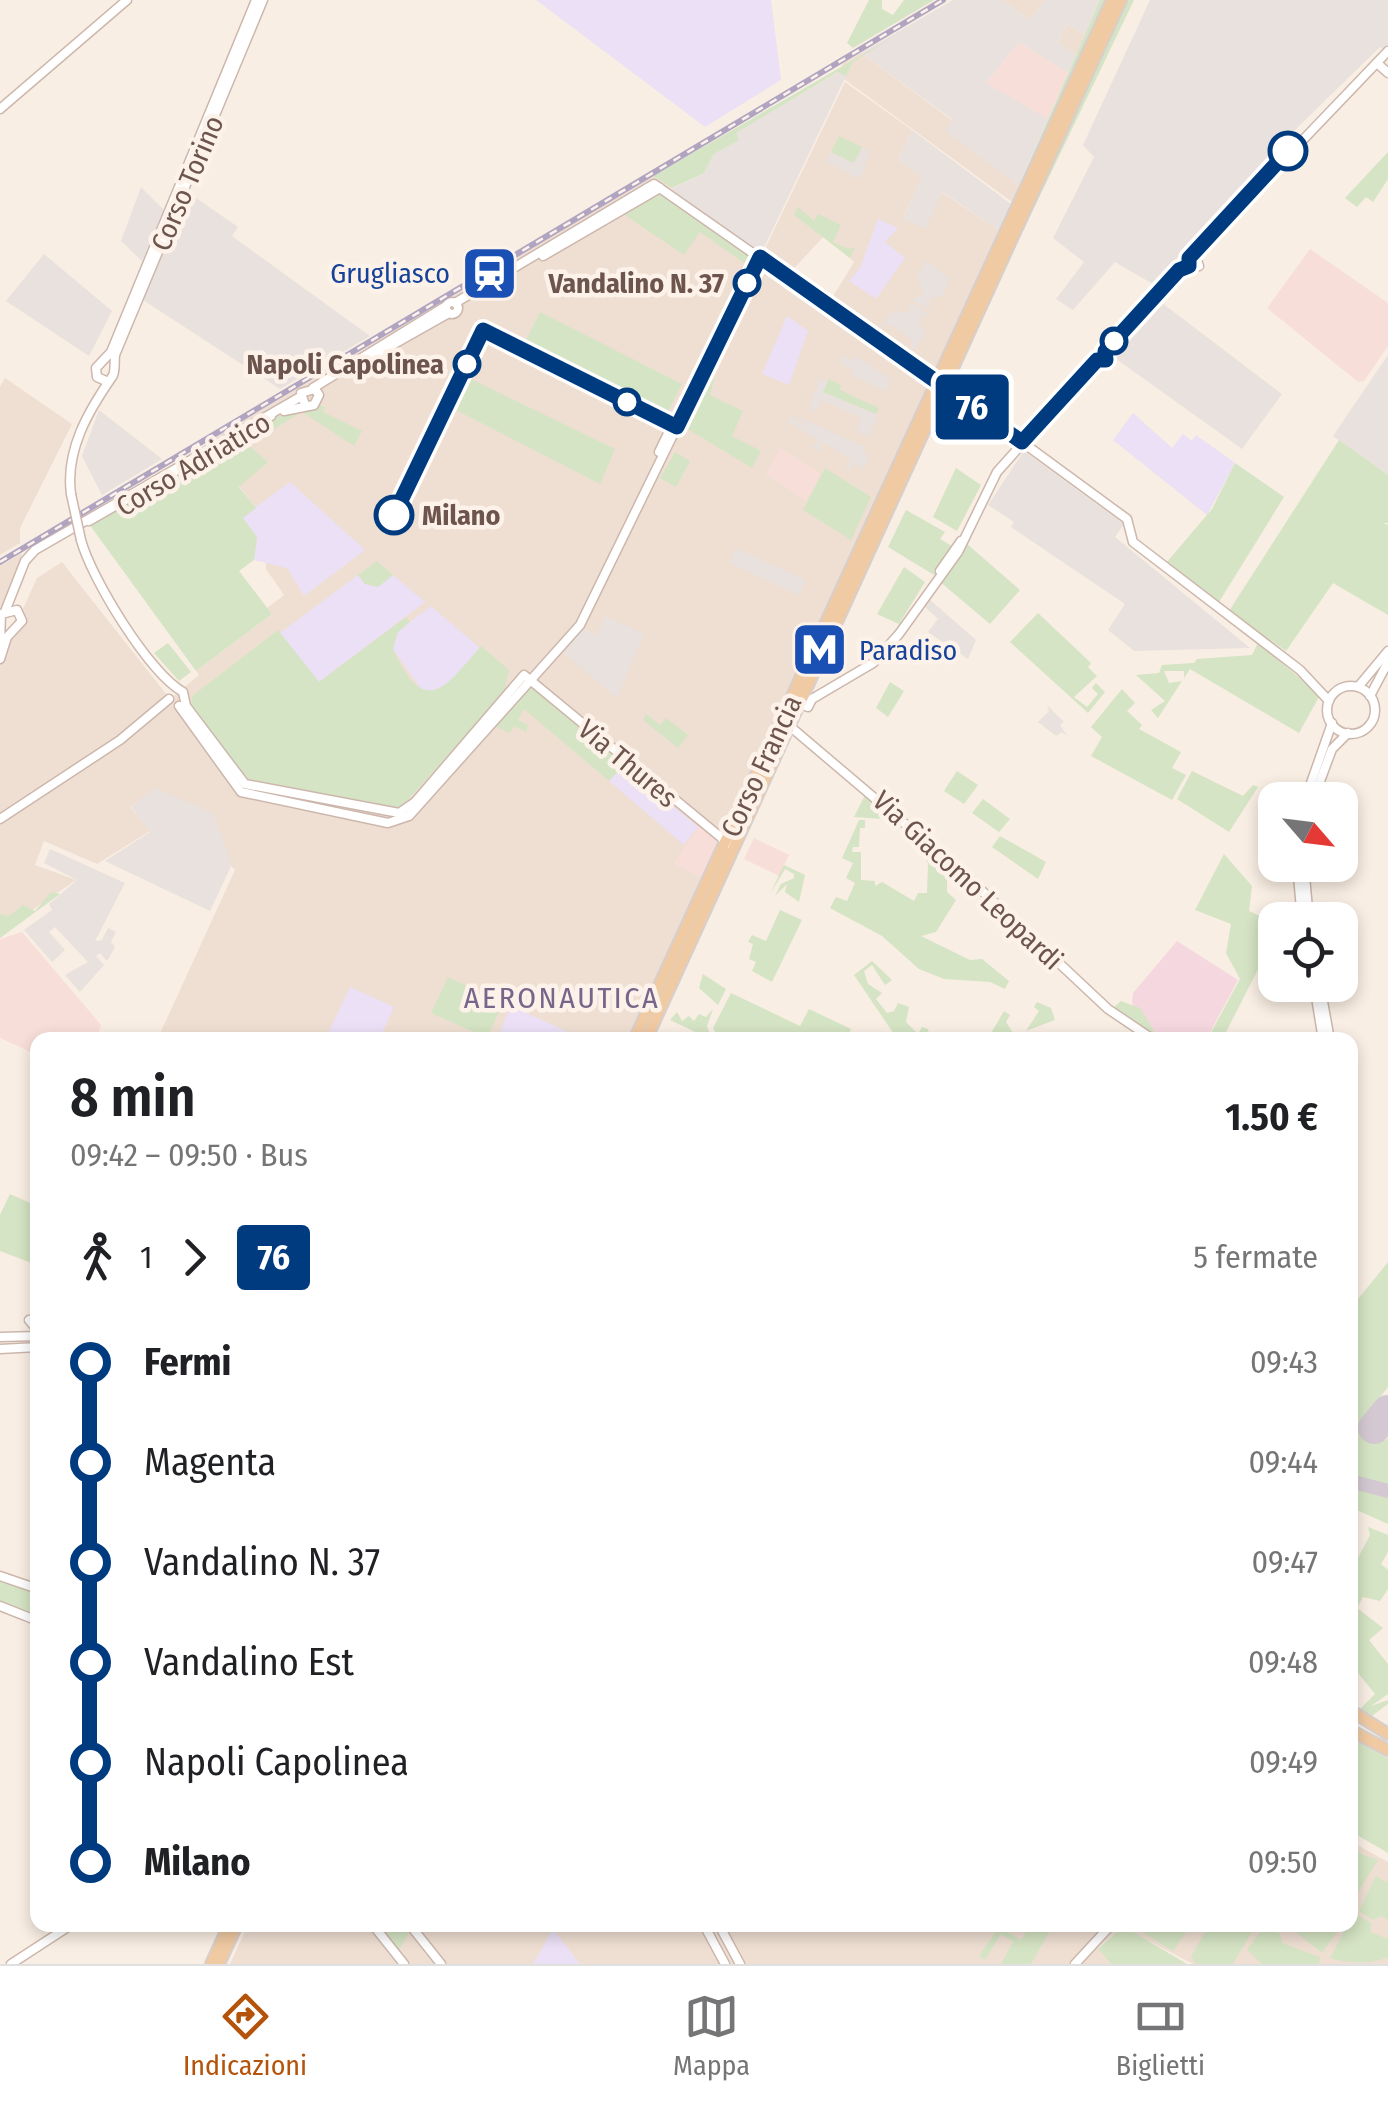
<!DOCTYPE html>
<html lang="it">
<head>
<meta charset="utf-8">
<style>
  :root { --surface:#fff; --page:#f6f6f6; --text:#202124; --muted:#757577; --line:#e0e0e0; --accent:#b45309 }
  body { margin:0; font-family:"Fira Sans Condensed",sans-serif; background:var(--page); color:var(--text); height:100vh; display:flex; flex-direction:column; font-size:38px; white-space:nowrap }
  * { box-sizing:border-box; margin:0 }
  p { font-size:32px; color:var(--muted) }
  .icon { flex:none; width:55px; height:55px; fill:none; stroke:currentColor; stroke-width:2; stroke-linecap:round; stroke-linejoin:round }
  .map { position:relative; flex:1; overflow:hidden }
  .side { position:absolute; left:30px; top:1032px; width:1328px; height:900px; display:flex; flex-direction:column; background:var(--surface); border-radius:20px; box-shadow:0 5px 15px #0003 }
  .side>* { flex:none }
  .badge { padding:0 20px; border-radius:8px; font-size:35px; line-height:65px }
  .needle { width:65px; rotate:118deg }
  .controls { position:absolute; left:1258px; top:782px; display:grid; gap:20px }
  .controls a { display:grid; place-items:center; width:100px; height:100px; border-radius:20px; background:var(--surface); box-shadow:0 5px 15px #0003; font-size:50px }
  .map>.badge { position:absolute; translate:-50% -50%; box-shadow:0 0 0 5px #fff }
  .legs { display:flex; align-items:center; gap:15px; height:110px; padding:0 40px; font-size:32px }
  .legs p { margin-inline-start:auto }
  .headline { display:flex; align-items:center; justify-content:space-between; height:170px; padding:0 40px }
  h1 { font-size:55px; font-weight:600; line-height:75px }
  ul { padding:0 40px; list-style:none }
  li { display:flex; align-items:center; gap:35px; height:100px; font-size:38px }
  li i { display:grid; place-items:center; width:15px; height:100%; margin:0 12px; background:currentColor }
  li i::after { content:''; width:25px; height:25px; margin:-12px; border:8px solid; border-radius:50%; background:var(--surface) }
  li p { margin-inline-start:auto }
  li:first-child i { background:linear-gradient(#0000 50%,currentColor 0) }
  li:last-child i { background:linear-gradient(currentColor 50%,#0000 0) }
  .dock { display:flex; justify-content:space-around; align-items:center; height:140px; border-top:2px solid var(--line); background:var(--surface); font-size:28px; color:var(--muted) }
  .dock a { display:grid; justify-items:center; gap:5px }
  .dock .selected { color:var(--accent) }
  .map>svg:first-child { display:block }
</style>
</head>
<body>
<div class="map">
<svg width="1388" height="1964" viewBox="0 0 1388 1964">
  <rect width="100%" height="100%" fill="#f9eee3"/>
  <g fill="#efdfd3" fill-rule="evenodd">
    <polygon points="1002,0 1045,0 1030,20"/>
    <polygon points="1067,24 1085,35 1076,55 1058,42"/>
    <polygon points="861,53 953,121 946,131 1019,185 1012,202 844,79 842,64"/>
    <polygon points="845,82 912,130 898,160 922,177 904,216 942,192 1004,234 937,381 829,303 854,262 824,236 788,275 761,257"/>
    <path d="M653,176L672,188L676,198L936,382L726,842L530,680L700,824L708,880L634,1040H157L235,870L156,789L130,807L150,831L97,864L44,841L35,865L76,880L0,932V659L37,578L62,562L170,699L199,675L196,671L272,614L267,608L284,595L266,569V562L254,560L255,507L206,443ZM589,605L579,627L596,635L606,616L618,697L560,650Z"/>
    <polygon points="5,378 72,424 20,528 20,543 0,555 0,387"/>
    <polygon points="22,553 14,589 0,610 0,566"/>
    <polygon points="1350,1841 1388,1862 1388,1964 1193,1964 1122,1927 1098,1948 1115,1964 230,1964 248,1925 1350,1925"/>
  </g>
  <g fill="#f8ded8">
    <polygon points="1019,42 1068,73 1048,119 985,84"/>
    <polygon points="1310,249 1388,303 1388,346 1364,381 1358,382 1267,308"/>
    <polygon points="780,448 821,474 806,501 766,474"/>
    <polygon points="700,824 725,843 708,880 674,864"/>
    <polygon points="754,838 789,855 779,876 744,859"/>
    <polygon points="22,932 101,1025 96,1040 38,1040 37,1055 0,1038 0,939"/>
  </g>
  <g fill="#e9e1dd">
    <polygon points="953,0 1002,0 1030,20 1045,0 1100,0 1085,35 1067,24 1058,42 1076,55 1068,73 1019,42 986,83 1048,119 1019,185 945,131 953,120 861,53"/>
    <polygon points="1150,0 1388,0 1388,53 1380,47 1297,128 1153,284 1115,262 1073,310 1056,299 1084,262 1053,238 1094,157 1083,145"/>
    <polygon points="839,72 846,76 760,256 669,190 704,173 714,154 739,140 735,133"/>
    <polygon points="912,130 1011,204 1004,234 943,192 925,229 903,219 922,177 898,160"/>
    <polygon points="862,147 870,151 861,179 826,162 831,152 854,163"/>
    <polygon points="141,187 164,210 142,261 121,241"/>
    <polygon points="189,193 238,227 232,236 370,336 280,389 143,300"/>
    <polygon points="44,254 112,311 89,356 6,301"/>
    <polygon points="927,260 950,279 942,296 930,299 929,310 911,300 923,294 917,275"/>
    <polygon points="910,302 929,315 919,319 925,335 912,352 911,339 894,327 888,324 879,330 891,313 909,312"/>
    <polygon points="1162,303 1282,394 1242,449 1112,356"/>
    <polygon points="843,355 852,361 857,356 891,380 886,391 852,376 854,371 840,364"/>
    <polygon points="1388,355 1388,475 1333,436"/>
    <polygon points="819,378 828,382 824,392 878,415 868,437 856,431 861,418 822,400 816,412 809,409"/>
    <polygon points="99,410 162,459 102,495 82,456"/>
    <polygon points="794,415 865,447 863,454 870,455 863,470 855,463 849,471 845,469 851,460 823,442 818,452 812,448 818,440 789,422 783,430 789,416 807,427"/>
    <polygon points="1024,451 1124,524 1115,537 1250,648 1134,651 1108,630 1125,604 1011,527 1014,522 988,505"/>
    <polygon points="735,548 806,580 799,595 729,563"/>
    <polygon points="929,599 976,640 968,659 928,632 938,619 924,606"/>
    <polygon points="605,616 644,634 617,698 560,650 579,627 596,635"/>
    <polygon points="1047,705 1064,722 1060,725 1067,736 1062,732 1056,736 1038,722 1049,711"/>
    <polygon points="154,788 213,813 232,864 210,911 105,861 150,832 131,807"/>
    <polygon points="50,849 125,883 95,941 102,940 108,928 116,932 111,942 115,947 107,961 100,953 96,956 104,965 80,992 65,975 88,962 55,927 49,932 65,950 52,962 24,930 52,910 49,904 77,880 44,863"/>
  </g>
  <g fill="#ebe0f5">
    <polygon points="536,0 771,0 781,80 705,127"/>
    <polygon points="878,219 898,228 885,242 905,258 876,299 849,281 860,268"/>
    <polygon points="787,316 808,331 789,385 762,374"/>
    <polygon points="1133,413 1172,448 1183,434 1192,441 1196,435 1235,463 1207,515 1113,440"/>
    <polygon points="290,482 365,550 304,596 287,568 254,560 257,537 242,517"/>
    <polygon points="358,575 366,584 378,587 393,575 425,602 319,682 280,633"/>
    <polygon points="431,606 480,648 445,687 432,692 421,689 393,649 399,630"/>
    <polygon points="624,765 698,827 684,845 609,781"/>
    <polygon points="350,987 394,1007 379,1040 325,1040"/>
    <polygon points="511,1006 570,1033 584,1040 496,1040"/>
    <polygon points="553,1929 580,1964 533,1964"/>
  </g>
  <polygon fill="#f5d8df" points="1177,941 1238,980 1206,1040 1167,1040 1142,1025 1132,1003 1133,993"/>
  <g fill="#d5e4c4">
    <polygon points="869,0 882,0 882,9 893,15 904,0 934,0 853,48 847,43"/>
    <polygon points="1100,0 1107,0 1008,212 1012,202"/>
    <polygon points="1125,0 1134,0 1023,231 1020,229"/>
    <polygon points="893,37 853,62 846,76 838,72 736,133 739,140 714,154 704,173 672,188 653,176"/>
    <polygon points="839,136 862,147 854,163 831,152"/>
    <polygon points="1388,152 1388,179 1373,202 1366,197 1357,207 1345,198"/>
    <polygon points="657,192 748,256 744,263 700,232 684,255 619,211"/>
    <polygon points="798,207 814,221 818,214 841,225 833,242 849,249 855,247 850,258 794,215"/>
    <polygon points="540,312 682,384 666,416 529,347 526,340"/>
    <polygon points="469,378 615,449 600,484 454,409"/>
    <polygon points="710,378 714,380 710,395 743,411 732,436 761,451 752,468 686,428"/>
    <polygon points="829,379 841,385 840,390 879,408 876,414 823,392"/>
    <polygon points="320,405 325,407 323,412 362,431 354,446 302,412 248,445 268,462 239,487 256,508 243,518 257,537 254,560 239,571 272,614 196,671 89,524 265,420"/>
    <polygon points="1339,440 1388,475 1388,523 1383,523 1388,525 1388,615 1333,583 1286,651 1229,611"/>
    <polygon points="675,452 690,461 676,487 660,478"/>
    <polygon points="1235,463 1284,497 1219,602 1167,562 1212,509"/>
    <polygon points="825,468 871,497 851,540 803,510"/>
    <polygon points="956,468 981,485 957,531 933,517"/>
    <polygon points="906,510 945,532 940,539 952,546 934,575 888,547"/>
    <polygon points="967,544 1020,590 990,624 939,581"/>
    <polygon points="377,561 393,575 378,587 365,584 358,575"/>
    <polygon points="904,567 925,582 899,624 877,614"/>
    <polygon points="1038,613 1091,663 1088,667 1097,676 1074,697 1087,707 1098,694 1092,688 1096,683 1105,692 1088,713 1010,642"/>
    <path d="M406,617L410,622L397,633L393,649C425,719 445,688 481,646L509,670L504,693L397,812L245,781L191,706L192,696L278,630L319,682Z"/>
    <polygon points="168,643 191,672 179,681 154,653"/>
    <polygon points="1258,643 1320,695 1299,733 1190,669 1184,678 1184,671 1164,671 1169,683 1182,681 1158,718 1151,710 1165,701 1136,675 1159,673 1162,665 1194,663 1197,659 1252,655"/>
    <polygon points="890,682 904,691 888,717 876,708"/>
    <polygon points="531,686 624,765 609,781 524,709 518,720 528,725 526,732 514,726 510,733 496,727"/>
    <polygon points="1122,689 1135,703 1127,711 1142,725 1139,729 1181,752 1172,768 1186,775 1172,800 1091,756 1102,737 1091,727"/>
    <polygon points="646,714 660,725 666,718 688,735 678,748 643,720"/>
    <polygon points="957,771 978,785 964,804 944,791"/>
    <polygon points="1192,771 1243,796 1253,785 1258,787 1229,832 1177,799"/>
    <polygon points="868,789 898,820 854,817"/>
    <polygon points="983,799 1010,819 999,832 972,813"/>
    <polygon points="859,820 865,820 865,828 860,828 859,847 853,847 852,852 861,852 861,880 875,881 875,886 882,882 914,901 918,893 927,893 928,863 922,855 926,848 947,866 947,892 956,900 936,932 921,936 970,960 982,959 1009,981 1005,989 990,982 944,979 919,969 882,936 830,908 836,897 847,901 855,883 846,878 853,863 842,858"/>
    <polygon points="1000,836 1046,862 1038,879 992,847"/>
    <polygon points="1224,854 1252,886 1249,911 1275,923 1275,936 1222,1040 1207,1040 1240,979 1226,953 1231,924 1195,910"/>
    <polygon points="784,865 805,875 799,902 785,892 787,884 775,896 781,884 794,878 794,874 785,869 770,894"/>
    <polygon points="51,892 60,894 0,938 0,914 9,916 23,905 35,911"/>
    <polygon points="780,910 802,920 772,982 752,971 756,962 749,959 753,944 748,942 752,935 766,941"/>
    <polygon points="872,961 892,980 885,985 872,965 864,971 868,984 882,993 876,999 887,1013 894,1011 898,1003 909,1007 906,1022 918,1034 922,1027 928,1029 930,1040 898,1040 854,975"/>
    <polygon points="703,974 726,989 718,1005 699,988"/>
    <polygon points="448,977 503,1003 487,1038 431,1013"/>
    <polygon points="731,993 800,1026 809,1009 851,1029 846,1040 827,1040 827,1031 822,1040 802,1032 798,1040 736,1040 727,1036 720,1040 713,1028"/>
    <polygon points="1121,1001 1140,1008 1157,1036 1112,1009"/>
    <polygon points="1037,1002 1051,1008 1055,1020 1026,1031 1039,1011 1034,1007"/>
    <polygon points="713,1009 707,1026 712,1040 670,1020 677,1012 682,1021 689,1016 694,1021 699,1014 706,1017"/>
    <polygon points="1004,1011 1010,1015 1006,1022 1015,1036 987,1040"/>
    <polygon points="10,1194 37,1206 37,1265 0,1251 0,1215"/>
    <polygon points="1388,1262 1388,1387 1361,1421 1385,1440 1388,1438 1388,1524 1350,1507 1354,1473 1350,1471 1350,1309"/>
    <polygon points="1368,1527 1388,1535 1388,1552 1381,1564 1388,1570 1388,1589 1380,1601 1363,1597 1357,1608 1383,1628 1369,1640 1388,1664 1388,1694 1371,1706 1388,1700 1388,1704 1369,1718 1358,1711 1375,1694 1350,1663 1350,1616 1356,1609 1350,1604 1350,1573 1370,1535"/>
    <polygon points="0,1579 37,1593 37,1617 0,1601"/>
    <polygon points="1350,1738 1388,1758 1388,1853 1350,1831"/>
    <polygon points="1350,1843 1361,1854 1378,1860 1350,1905"/>
    <polygon points="1376,1876 1388,1883 1388,1920 1381,1916 1373,1920 1359,1911"/>
    <path d="M1357,1915L1371,1923V1932L1388,1939V1957C1374,1964 1350,1964 1330,1958L1352,1916Z"/>
    <polygon points="377,1925 406,1925 410,1930 398,1952"/>
    <polygon points="1031,1925 1051,1929 1031,1964 1001,1964 1013,1942 1001,1934 985,1960 979,1956 999,1927 1021,1940"/>
    <polygon points="1131,1925 1191,1925 1173,1951"/>
    <polygon points="1209,1925 1256,1925 1233,1964 1196,1964 1191,1957"/>
    <polygon points="1265,1925 1280,1934 1282,1943 1320,1957 1319,1964 1262,1964 1247,1950"/>
    <polygon points="1273,1925 1281,1927 1342,1925 1322,1953 1291,1928 1282,1930"/>
    <polygon points="1122,1927 1128,1929 1187,1964 1112,1964 1098,1949"/>
  </g>
  <g fill="none" stroke-linecap="round" stroke-linejoin="round">
    <polyline stroke="#d4c9d2" stroke-width="14" points="1350,1481 1388,1491"/>
    <polyline stroke="#d4c9d2" stroke-width="32" points="1374,1428 1388,1411"/>
    <defs>
      <g id="secondary">
        <polyline points="1377,63 1388,73"/>
        <polyline points="0,109 127,0"/>
        <polyline points="543,256 660,188"/>
        <polyline points="1189,267 1189,259 1388,51"/>
        <circle cx="452" cy="308" r="6"/>
        <polyline points="455,303 654,184 937,382"/>
        <polyline points="348,370 449,313"/>
        <polyline points="106,381 97,377 96,368 111,352 256,0"/>
        <polyline points="313,388 446,306"/>
        <polyline points="284,411 314,405 319,395 315,389 301,393 305,405"/>
        <polyline points="1022,442 1127,519 1133,542 1300,670 1329,701"/>
        <polyline points="659,452 736,294"/>
        <path d="M71,494C65,450 89,410 112,377C116,372 114,362 115,355L263,0"/>
        <polyline points="89,521 271,416"/>
        <path d="M81,540C91,578 149,673 183,692L186,706L245,784L399,813L415,802L524,675L729,844"/>
        <polyline points="940,571 961,541"/>
        <polyline points="6,609 25,561 35,550 300,397"/>
        <polyline points="0,643 1,614 17,610 22,621 7,637 0,659"/>
        <circle cx="1351" cy="710" r="24"/>
        <polyline points="1358,687 1388,651"/>
        <polyline points="1370,696 1388,662"/>
        <polyline points="798,703 808,707 812,699 873,663 899,634 958,552 997,472 1097,360 1106,360 1105,351 1179,270 1199,266 1195,256"/>
        <polyline points="179,706 241,792 388,823 409,816 580,625 760,257"/>
        <polyline points="786,723 964,874 1108,1009 1154,1040"/>
        <polyline points="1305,800 1332,723"/>
        <polyline points="1313,800 1332,749 1348,733"/>
        <polyline points="0,819 120,740 169,699"/>
        <polyline points="1297,865 1302,920"/>
        <polyline points="1304,865 1309,920"/>
        <polyline points="1314,985 1323,1040"/>
        <polyline points="1320,985 1330,1040"/>
        <polyline points="29,1320 38,1331"/>
        <polyline points="0,1337 38,1336"/>
        <polyline points="0,1349 38,1347"/>
        <polyline points="0,1576 38,1589"/>
        <polyline points="0,1606 38,1621"/>
        <polyline points="373,1925 404,1964"/>
        <polyline points="410,1925 441,1964"/>
        <polyline points="704,1925 725,1964"/>
        <polyline points="719,1925 740,1964"/>
        <polyline points="11,1964 71,1925"/>
        <polyline points="1075,1964 1111,1925"/>
      </g>
      <g id="primary">
        <polyline points="634,1040 1112,0"/>
        <polyline points="646,1040 1121,0"/>
        <polyline points="1350,1710 1388,1734"/>
        <polyline points="1350,1730 1388,1750"/>
        <polyline points="211,1964 229,1925"/>
        <polyline points="219,1964 237,1925"/>
      </g>
    </defs>
    <use href="#secondary" stroke="#cdb7ac" stroke-width="11"/>
    <use href="#primary" stroke="#d6cfcd" stroke-width="14"/>
    <use href="#secondary" stroke="#fff" stroke-width="8"/>
    <use href="#primary" stroke="#f0caa3" stroke-width="10"/>
    <defs>
      <polyline id="rail" points="0,562 943,0"/>
    </defs>
    <use href="#rail" stroke="#b0a4c0" stroke-width="6"/>
    <use href="#rail" stroke="#fcf2e9" stroke-width="2.5" stroke-dasharray="8" stroke-linecap="butt"/>
    <defs>
      <polyline id="secondary-bridge" points="71,494 81,540"/>
    </defs>
    <use href="#secondary-bridge" stroke="#cdb7ac" stroke-width="11" stroke-linecap="butt"/>
    <use href="#secondary-bridge" stroke="#fff" stroke-width="8"/>
  </g>
  <g fill="none" stroke-linecap="round" stroke-linejoin="round">
    <defs>
      <polyline id="line-1" points="394,515 483,330 677,427 760,257 1022,442 1097,360 1106,360 1105,351 1179,270 1189,266 1189,258 1288,151"/>
    </defs>
    <use href="#line-1" stroke="#fff" stroke-width="22"/>
    <use href="#line-1" stroke="#003b80" stroke-width="15"/>
  </g>
  <defs>
    <symbol id="station-square" viewBox="-11 -11 22 22"><rect x="-9" y="-9" width="18" height="18" rx="4" fill="#1a4fb4" stroke="#fcf2e9"/><path d="M-3-6H3Q5-6 5-4V2Q5 4 3 4L4.5 6H3L1.5 4h-3L-3 6H-4.5L-3 4Q-5 4-5 2V-4Q-5-6-3-6ZM-3.5-4v3h7v-3ZM-3.5 1v1.5H-2V1ZM2 1v1.5H3.5V1Z" fill="#fff"/></symbol>
    <symbol id="metro-square" viewBox="-11 -11 22 22"><rect x="-9" y="-9" width="18" height="18" rx="4" fill="#1a4fb4" stroke="#fcf2e9"/><path d="M-5.5 5V-5H-3L0 0L3-5H5.5V5H3V-.5L0 4L-3-.5V5Z" fill="#fff"/></symbol>
  </defs>
  <g fill-rule="evenodd">
    <use href="#station-square" x="458" y="242" width="63" height="63"/>
    <use href="#metro-square" x="788" y="618" width="63" height="63"/>
  </g>
  <g fill="#fff" stroke="#003b80" stroke-width="5">
    <circle cx="1288" cy="151" r="18"/>
    <circle cx="747" cy="283" r="12"/>
    <circle cx="1114" cy="341" r="12"/>
    <circle cx="467" cy="364" r="12"/>
    <circle cx="627" cy="402" r="12"/>
    <circle cx="394" cy="515" r="18"/>
  </g>
  <g text-anchor="middle" stroke-width="9" stroke-linejoin="round" paint-order="stroke">
    <g font-size="28" fill="#6d554d" stroke="#fcf2e9">
      <text transform="translate(187 183) rotate(-67)" y="10">Corso Torino</text>
      <text transform="translate(193 464) rotate(-31)" y="10">Corso Adriatico</text>
      <text transform="translate(628 763) rotate(40)" y="10">Via Thures</text>
      <text transform="translate(761 766) rotate(-65)" y="10">Corso Francia</text>
      <text transform="translate(968 880) rotate(43)" y="10">Via Giacomo Leopardi</text>
    </g>
    <g font-size="28" fill="#164399" stroke="#fcf2e9" text-anchor="end">
      <text x="450" y="283">Grugliasco</text>
      <text x="859" y="660" text-anchor="start">Paradiso</text>
    </g>
    <g font-size="28" font-weight="bold" fill="#6d554d" stroke="#fcf2e9" text-anchor="end">
      <text x="724" y="293">Vandalino N. 37</text>
      <text x="444" y="374">Napoli Capolinea</text>
      <text x="422" y="525" text-anchor="start">Milano</text>
    </g>
    <g font-size="30" letter-spacing="2.5" fill="#79658a" stroke="#fcf2e9">
      <text x="562" y="1008">AERONAUTICA</text>
    </g>
  </g>
</svg>
<div class="controls">
<a><svg class="needle" viewBox="-14 -14 28 28"><path d="M0-13l5 13h-10z" fill="#e53935"/><path d="M0 13l5-13h-10z" fill="#757577"/></svg></a>
<a><svg class="icon" aria-label="locate" viewBox="0 0 24 24"><circle cx="12" cy="12" r="6"/><path d="M12 2v4M12 18v4M2 12h4M18 12h4"/></svg></a>
</div>
<b class="badge" style="left:972px;top:407px;background:#003b80;color:#fff">76</b>
<section class="side">
<div class="headline"><div><h1>8 min</h1><p>09:42 – 09:50 · Bus</p></div><b>1.50 €</b></div>
<div class="legs"><svg class="icon" aria-label="walk" viewBox="0 0 24 24"><circle cx="13" cy="4" r="2"/><path d="M13 8l-2 6 4 7M11 14l-3 7M7 12l3-4h3l4 4"/></svg>1<svg class="icon" aria-label="forward" viewBox="0 0 24 24"><path d="M9 5l7 7-7 7"/></svg><b class="badge" style="background:#003b80;color:#fff">76</b><p>5 fermate</p></div>
<ul>
<li><i style="color:#003b80"></i><b>Fermi</b><p>09:43</p></li>
<li><i style="color:#003b80"></i><span>Magenta</span><p>09:44</p></li>
<li><i style="color:#003b80"></i><span>Vandalino N. 37</span><p>09:47</p></li>
<li><i style="color:#003b80"></i><span>Vandalino Est</span><p>09:48</p></li>
<li><i style="color:#003b80"></i><span>Napoli Capolinea</span><p>09:49</p></li>
<li><i style="color:#003b80"></i><b>Milano</b><p>09:50</p></li>
</ul>
</section>
</div>
<nav class="dock">
<a class="selected"><svg class="icon" aria-label="directions" viewBox="0 0 24 24"><path d="M12 3l9 9-9 9-9-9zM9 14v-3h6M13 9l2 2-2 2"/></svg>Indicazioni</a>
<a><svg class="icon" aria-label="map" viewBox="0 0 24 24"><path d="M3 6l6-2 6 2 6-2v14l-6 2-6-2-6 2zM9 4v14M15 6v14"/></svg>Mappa</a>
<a><svg class="icon" aria-label="tickets" viewBox="0 0 24 24"><path d="M3 7h18v10H3zM15 7v10"/></svg>Biglietti</a>
</nav>
</body>
</html>
